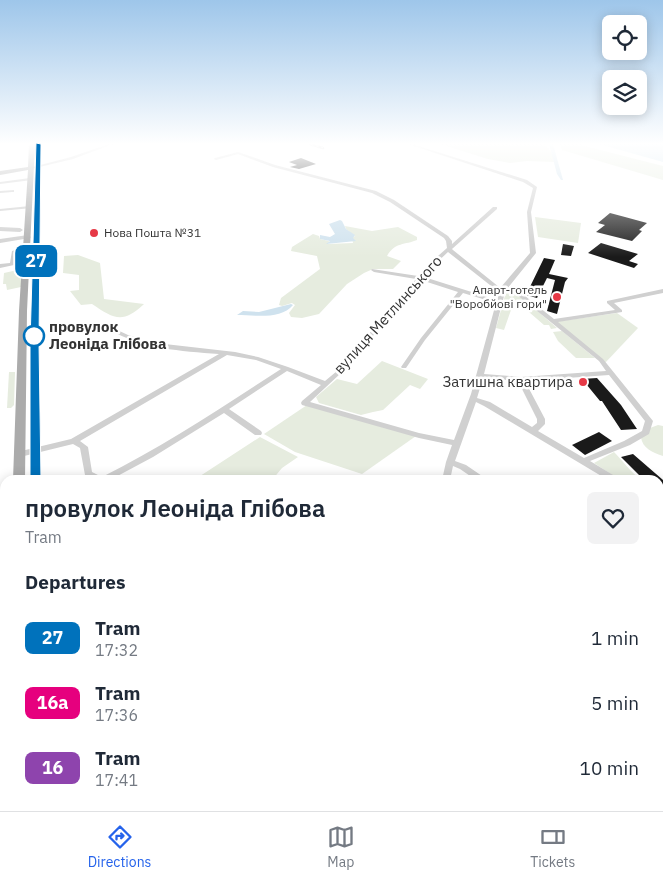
<!DOCTYPE html>
<html lang="en">
<head>
<meta charset="utf-8">
<style>
  :root { --surface:#fff; --page:#f2f2f3; --text:#1f2937; --muted:#747a83; --line:#e0e1e3; --accent:#2563eb }
  body { margin:0; font-family:"IBM Plex Sans",sans-serif; background:var(--page); color:var(--text); height:100vh; display:flex; flex-direction:column; font-size:19px; white-space:nowrap }
  * { box-sizing:border-box; margin:0 }
  p { font-size:16px; color:var(--muted) }
  .icon { flex:none; width:28px; height:28px; fill:none; stroke:currentColor; stroke-width:2; stroke-linecap:round; stroke-linejoin:round }
  .map { position:relative; flex:1; overflow:hidden }
  .drawer { position:absolute; left:0px; top:475px; width:664px; height:336px; display:flex; flex-direction:column; background:var(--surface); border-radius:15px 15px 0 0; box-shadow:0 2px 12px #0003 }
  .drawer>* { flex:none }
  .badge { padding:0 10px; border-radius:8px; font-size:18px; line-height:32px }
  .tools { position:absolute; left:602px; top:15px; display:grid; gap:10px }
  .tools a { display:grid; place-items:center; width:45px; height:45px; border-radius:8px; background:var(--surface); box-shadow:0 2px 12px #0003; font-size:25px }
  .map>.badge { position:absolute; translate:-50% -50%; box-shadow:0 0 0 2px #fff }
  h2 { padding:0 25px; font-size:19px; line-height:45px }
  .round { display:grid; place-items:center; flex:none; width:52px; height:52px; border-radius:8px; background:var(--page) }
  .headline { display:flex; align-items:center; justify-content:space-between; height:85px; padding:0 25px }
  h1 { font-size:24px; font-weight:600; line-height:38px }
  ul { padding:0; list-style:none }
  li { display:flex; align-items:center; gap:15px; height:65px; padding:0 25px }
  li div { flex:1 }
  li b { display:block; font-size:19px }
  li em { font-style:normal }
  li .badge { min-width:55px; font-weight:700; text-align:center }
  .menu { display:flex; justify-content:space-around; align-items:center; height:70px; border-top:1px solid var(--line); background:var(--surface); font-size:14px; color:var(--muted) }
  .menu a { display:grid; justify-items:center; gap:2px }
  .menu .selected { color:var(--accent) }
  .map>svg:first-child { display:block }
</style>
</head>
<body>
<div class="map">
<svg width="663" height="811" viewBox="0 0 663 811">
  <rect width="100%" height="100%" fill="#fff"/>
  <g fill="#e6ecdf">
    <polygon points="440,144 544,144 553,154 554,162 527,161 510,163 488,159"/>
    <polygon points="560,144 577,144 663,166 663,180 562,150"/>
    <polygon points="535,217 581,223 578,243 538,237"/>
    <path d="M345,226L372,231L398,227L417,237V240C405,245 395,242 387,256L401,261L393,269H373L364,273L347,284L319,314L302,318L291,317L289,313L295,305L292,303L282,306L279,305L281,298L320,269L317,256L291,251L292,247L313,234L319,236L320,239L329,241L328,244L353,243L352,238L355,236L346,229Z"/>
    <path d="M78,255L100,263L104,299L144,304C123,324 114,319 92,304L81,305L70,291L79,290V275L63,273L64,256Z"/>
    <polygon points="22,269 21,287 7,290 6,284 3,284 4,273"/>
    <polygon points="506,292 513,292 519,295 557,328 551,329 549,325 544,325 522,306 511,310 504,330 496,328"/>
    <polygon points="617,313 638,328 605,363 554,322"/>
    <polygon points="562,331 595,358 576,358 558,341 553,332"/>
    <polygon points="382,361 428,379 420,389 410,385 383,410 373,412 361,415 319,403 316,397 337,379 357,384"/>
    <polygon points="9,372 15,372 14,405 11,408 7,408"/>
    <polygon points="307,405 416,436 362,474 295,452 264,434"/>
    <path d="M658,425L663,426V456C653,453 642,448 641,437L650,428Z"/>
    <polygon points="260,437 298,457 282,468 272,480 194,480"/>
    <path d="M614,452C623,461 631,473 642,480H620L594,463Z"/>
  </g>
  <g fill="#cfe2ee">
    <polygon points="599,144 663,144 663,162"/>
    <polygon points="340,220 342,221 346,229 355,235 353,238 356,241 326,244 330,241 320,239 320,235 330,237 335,234 329,224"/>
    <path d="M291,304L293,305C281,320 255,315 237,315L243,311L259,312Z"/>
  </g>
  <g fill="none" stroke-linecap="round" stroke-linejoin="round">
    <polygon fill="#cfe2ee" fill-rule="evenodd" points="549,144 553,144 563,180 561,180 557,174"/>
  </g>
  <g fill="#1a1a1a">
    <polygon points="301,158 316,164 299,169 290,167 297,165 289,162"/>
    <polygon points="610,213 625,217 647,223 639,230 642,231 632,241 596,232 605,225 598,223"/>
    <polygon points="601,243 638,254 629,261 638,264 634,268 588,253"/>
    <polygon points="563,244 574,246 571,256 561,255"/>
    <polygon points="544,258 555,260 549,274 568,278 565,282 557,314 547,311 555,280 547,278 537,298 526,295"/>
    <polygon points="597,378 621,405 637,429 621,430 602,401 600,401 582,379"/>
    <polygon points="599,432 612,441 585,455 572,445"/>
    <polygon points="633,454 663,480 663,492 659,494 659,480 644,480 621,457"/>
  </g>
  <g fill="none" stroke-linecap="round" stroke-linejoin="round">
    <g fill="#d0d0d0" fill-rule="evenodd">
      <polygon points="109,144 113,144 73,159 31,169 29,168 71,157"/>
      <path d="M408,144H412L527,180L537,187L531,212L536,253L507,289L520,292L554,319L615,310L607,303V301L663,289V293L614,303L622,310V312L558,322L603,359L653,421L649,434L630,445L590,461L618,478L619,480H608L484,406L476,402L455,461L466,465L485,478L486,480H476L460,469L453,466L450,480H442L446,462L452,445L419,438L302,405L301,403L302,401L321,385L287,371L229,409L261,431L262,433L261,435H255L224,413L153,457L110,480H93L85,475L80,448L73,444L20,457L17,456L16,454L17,452L71,439L219,354C179,351 145,349 109,330L108,329L109,328H113L128,335L156,343L235,352L258,357L288,367L325,381L337,371L416,279L374,272L371,270L372,269L418,276L429,264L447,248L446,241L444,238L390,202L372,193L273,167L238,154L216,160L214,159L215,158L238,152L275,165L376,191L394,200L448,236L452,241V244L493,207H497V209L452,249L453,250L499,287H501L530,253L527,212L533,188L523,182ZM448,252L495,289L500,290L497,300L424,277L433,266ZM421,280L458,292L421,338L401,367L402,368H406L425,340L463,293L496,303L471,394L454,440L419,433L310,402L341,373ZM505,292L516,294L599,361L606,371L521,377L484,374ZM227,355L256,360L281,369C222,407 164,446 102,477L92,472L88,447L80,441ZM609,375L645,421L642,431L624,441L584,458L538,431L545,424V419L525,381ZM483,378L518,381L537,419V423L532,427L490,402L477,398Z"/>
      <polygon points="30,178 32,178 32,180 0,184 0,182"/>
      <polygon points="14,190 14,192 12,192 0,193 0,191"/>
      <polygon points="30,206 32,206 32,208 0,211 0,209"/>
      <polygon points="0,227 20,228 23,230 20,232 0,231"/>
      <polygon points="28,235 31,237 30,238 0,243 0,239"/>
      <polygon points="27,247 30,249 29,250 16,253 15,262 26,259 29,261 28,262 0,268 0,264 10,263 12,251"/>
      <polygon points="659,503 663,504 663,511 659,510"/>
      <polygon points="659,595 663,596 663,605 659,604"/>
      <polygon points="5,626 5,637 0,639 0,628"/>
      <polygon points="659,644 663,645 663,655 659,654"/>
      <rect x="45" y="806" width="14" height="5"/>
      <polygon points="260,806 275,806 273,811 258,811"/>
    </g>
    <g fill="#ababab" fill-rule="evenodd">
      <polygon points="29,144 35,144 27,311 25,480 13,480 19,311 28,170 0,175 0,171 28,167"/>
      <polygon points="5,798 5,806 15,806 15,811 0,811 0,800"/>
    </g>
    <polyline stroke="#888" stroke-width="1" points="31,480 31,336 36,230 36,144"/>
    <polyline stroke="#888" stroke-width="2" points="23,811 24,806"/>
    <defs>
      <polyline id="rail" points="310,144 323,148"/>
    </defs>
    <use href="#rail" stroke="#888" stroke-width="2.5"/>
    <use href="#rail" stroke="#fff" stroke-width="1" stroke-dasharray="3" stroke-linecap="butt"/>
  </g>
  <linearGradient id="sky" x2="0" y2="1"><stop stop-color="#9ec6ea"/><stop offset="0.56" stop-color="#fff"/><stop offset="1" stop-color="#fff" stop-opacity="0"/></linearGradient>
  <rect width="663" height="257" fill="url(#sky)"/>
  <polygon fill="#0072bc" stroke="#fff" points="36,143 41,144 39,342 41,480 35,484 30,480 30,342"/>
  <g fill="#e63946" stroke="#fff" stroke-width="2">
    <circle cx="94" cy="233" r="5"/>
    <circle cx="557" cy="297" r="5"/>
    <circle cx="583" cy="382" r="5"/>
  </g>
  <circle fill="#fff" stroke="#0072bc" stroke-width="2.5" cx="34" cy="336" r="10"/>
  <g text-anchor="middle" stroke-width="5" stroke-linejoin="round" paint-order="stroke">
    <g font-size="12" fill="#333" stroke="#fff" text-anchor="start">
      <text x="104" y="237">Нова Пошта №31</text>
      <text x="547" y="294" text-anchor="end">Апарт-готель<tspan x="547" dy="14">"Воробйові гори"</tspan></text>
    </g>
    <g font-size="15" fill="#333" stroke="#fff">
      <text transform="translate(388 315) rotate(-48)" y="5">вулиця Метлинського</text>
    </g>
    <g font-size="15" font-weight="bold" fill="#333" stroke="#fff" text-anchor="start">
      <text x="49" y="332">провулок<tspan x="49" dy="17">Леоніда Глібова</tspan></text>
    </g>
    <g font-size="15" fill="#333" stroke="#fff" text-anchor="end">
      <text x="573" y="387">Затишна квартира</text>
    </g>
  </g>
</svg>
<div class="tools">
<a><svg class="icon" aria-label="locate" viewBox="0 0 24 24"><circle cx="12" cy="12" r="6"/><path d="M12 2v4M12 18v4M2 12h4M18 12h4"/></svg></a>
<a><svg class="icon" aria-label="layers" viewBox="0 0 24 24"><path d="M12 4l9 5-9 5-9-5zM3 14l9 5 9-5"/></svg></a>
</div>
<b class="badge" style="left:36px;top:261px;background:#0072bc;color:#fff">27</b>
<section class="drawer">
<div class="headline"><div><h1>провулок Леоніда Глібова</h1><p>Tram</p></div><a class="round"><svg class="icon" aria-label="heart" viewBox="0 0 24 24"><path d="M12 20l-8-8c-3-5 5-10 8-4 3-6 11-1 8 4z"/></svg></a></div>
<h2>Departures</h2>
<ul>
<li><span class="badge" style="background:#0072bc;color:#fff">27</span><div><b>Tram</b><p>17:32</p></div><em>1 min</em></li>
<li><span class="badge" style="background:#e6007e;color:#fff">16a</span><div><b>Tram</b><p>17:36</p></div><em>5 min</em></li>
<li><span class="badge" style="background:#8e44ad;color:#fff">16</span><div><b>Tram</b><p>17:41</p></div><em>10 min</em></li>
</ul>
</section>
</div>
<nav class="menu">
<a class="selected"><svg class="icon" aria-label="directions" viewBox="0 0 24 24"><path d="M12 3l9 9-9 9-9-9zM9 14v-3h6M13 9l2 2-2 2"/></svg>Directions</a>
<a><svg class="icon" aria-label="map" viewBox="0 0 24 24"><path d="M3 6l6-2 6 2 6-2v14l-6 2-6-2-6 2zM9 4v14M15 6v14"/></svg>Map</a>
<a><svg class="icon" aria-label="tickets" viewBox="0 0 24 24"><path d="M3 7h18v10H3zM15 7v10"/></svg>Tickets</a>
</nav>
</body>
</html>
